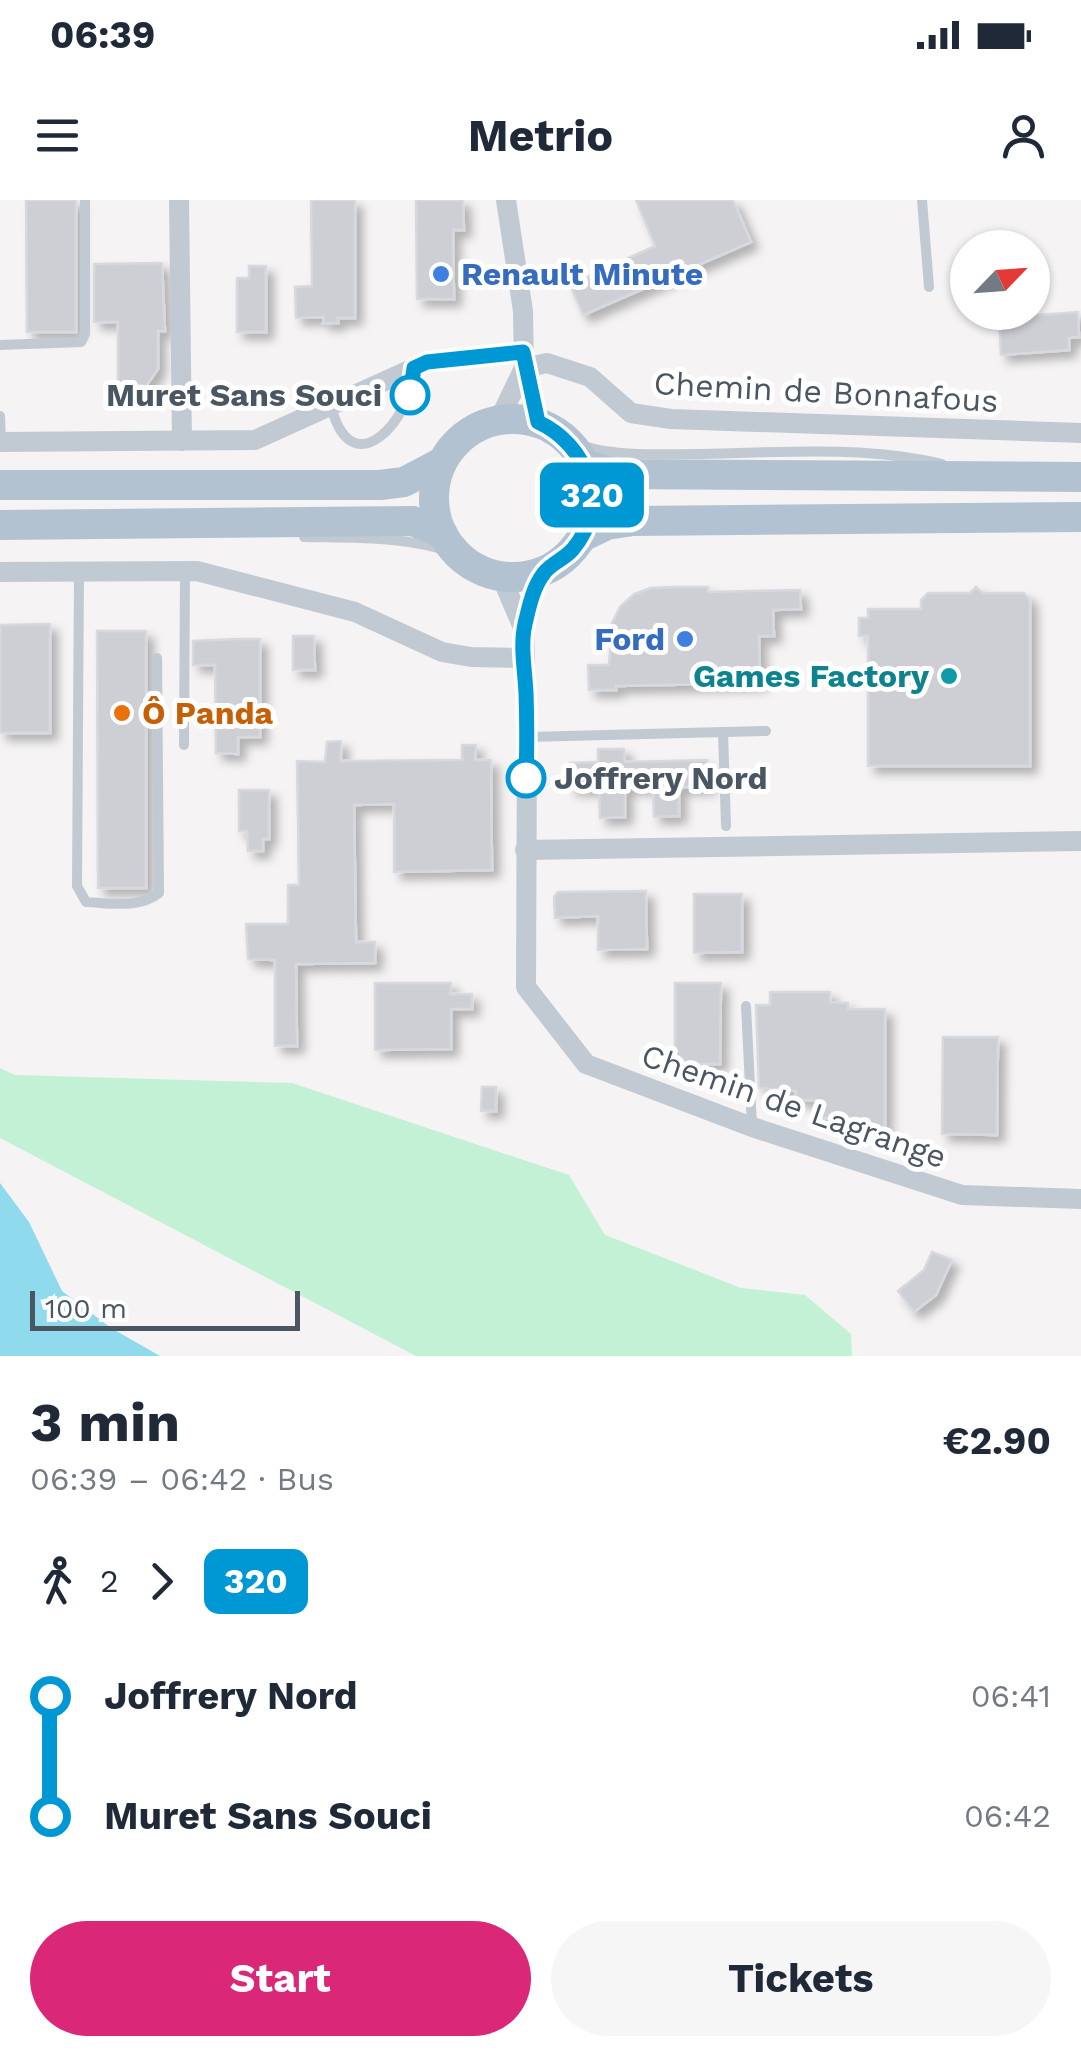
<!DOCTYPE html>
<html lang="en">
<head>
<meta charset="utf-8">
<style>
  :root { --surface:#fff; --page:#f6f6f7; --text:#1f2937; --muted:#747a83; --accent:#db2777 }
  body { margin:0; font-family:"Work Sans",sans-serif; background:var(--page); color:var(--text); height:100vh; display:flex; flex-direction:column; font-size:38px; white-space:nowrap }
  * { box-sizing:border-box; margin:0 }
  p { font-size:32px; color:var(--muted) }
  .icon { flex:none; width:55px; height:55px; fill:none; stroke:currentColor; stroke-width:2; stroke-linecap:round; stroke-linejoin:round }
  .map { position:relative; height:1156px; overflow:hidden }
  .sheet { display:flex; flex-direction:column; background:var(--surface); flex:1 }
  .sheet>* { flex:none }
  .badge { padding:0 20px; border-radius:15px; font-size:35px; line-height:65px }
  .needle { width:65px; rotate:65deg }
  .controls { position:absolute; left:950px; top:30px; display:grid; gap:20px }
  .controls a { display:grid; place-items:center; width:100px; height:100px; border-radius:50%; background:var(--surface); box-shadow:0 2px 8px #0004; font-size:50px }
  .scale { position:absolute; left:30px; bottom:25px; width:270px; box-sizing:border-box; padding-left:10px; border:5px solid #4a5661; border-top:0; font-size:28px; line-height:35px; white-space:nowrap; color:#4a5661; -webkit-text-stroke:8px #fff; paint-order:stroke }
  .map>.badge { position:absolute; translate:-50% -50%; box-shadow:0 0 0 5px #fff }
  .legs { display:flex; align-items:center; gap:15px; height:110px; padding:0 30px; font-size:32px }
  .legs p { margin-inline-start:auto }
  .summary { display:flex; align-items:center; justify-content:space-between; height:170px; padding:0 30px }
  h1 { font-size:55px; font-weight:700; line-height:75px }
  .primary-button { display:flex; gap:20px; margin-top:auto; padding:20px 30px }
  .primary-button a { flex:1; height:115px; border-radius:60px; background:var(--accent); color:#fff; font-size:40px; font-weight:700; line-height:115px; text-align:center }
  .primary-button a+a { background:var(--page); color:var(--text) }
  ul { padding:0 30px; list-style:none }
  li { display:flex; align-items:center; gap:35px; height:120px; font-size:38px }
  li i { display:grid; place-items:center; width:15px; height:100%; margin:0 12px; background:currentColor }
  li i::after { content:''; width:25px; height:25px; margin:-12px; border:8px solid; border-radius:50%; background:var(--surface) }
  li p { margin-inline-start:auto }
  li:first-child i { background:linear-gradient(#0000 50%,currentColor 0) }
  li:last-child i { background:linear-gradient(currentColor 50%,#0000 0) }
  .status { display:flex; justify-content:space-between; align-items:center; height:70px; padding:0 50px; background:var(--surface); direction:ltr }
  .status svg { height:28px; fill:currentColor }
  header { display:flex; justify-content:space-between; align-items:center; height:130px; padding:0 30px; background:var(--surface); font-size:45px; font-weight:700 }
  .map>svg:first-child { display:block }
</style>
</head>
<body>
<div class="status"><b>06:39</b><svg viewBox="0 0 49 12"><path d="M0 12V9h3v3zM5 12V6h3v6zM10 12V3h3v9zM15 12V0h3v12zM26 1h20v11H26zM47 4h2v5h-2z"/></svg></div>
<header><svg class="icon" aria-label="menu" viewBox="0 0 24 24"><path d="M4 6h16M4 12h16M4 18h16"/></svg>Metrio<svg class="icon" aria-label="person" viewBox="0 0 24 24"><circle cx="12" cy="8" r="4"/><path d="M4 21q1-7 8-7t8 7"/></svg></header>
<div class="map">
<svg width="1081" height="1156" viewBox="0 0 1081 1156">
  <defs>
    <filter id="shadow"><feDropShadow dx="7" dy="7" stdDeviation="5" flood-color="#0004"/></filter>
  </defs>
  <rect width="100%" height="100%" fill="#f5f3f3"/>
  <polygon fill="#c3f1d5" points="0,868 15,875 292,883 569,975 605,1035 741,1088 805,1095 851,1134 852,1156 416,1156 0,938"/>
  <polygon fill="#90daee" points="0,983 29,1022 62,1091 111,1128 160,1156 0,1156"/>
  <g fill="#cdcfd5" stroke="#d7d9de" stroke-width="2.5" filter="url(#shadow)">
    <polygon points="26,0 76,0 76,132 27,132"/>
    <polygon points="311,0 355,0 355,118 338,118 338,123 323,123 324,117 296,118 295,87 312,86"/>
    <polygon points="416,0 463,0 464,30 453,30 454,99 417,99"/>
    <polygon points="636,0 733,0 751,42 583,115 570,85 655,46"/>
    <polygon points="162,63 165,131 158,131 158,169 146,186 118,182 118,122 94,122 94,64"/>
    <polygon points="249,66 266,66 266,132 237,132 237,78 249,78"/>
    <polygon points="1078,112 1079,137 1069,138 1069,150 1001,155 999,118"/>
    <polygon points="672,387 708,387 708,392 800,390 801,409 773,410 774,436 759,436 760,483 616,486 616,490 589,490 588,465 609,465 612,423 620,407 634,394 651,388"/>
    <polygon points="976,387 983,393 1024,393 1030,400 1030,566 868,566 868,436 859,436 859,418 868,418 868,409 921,409 921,400 928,393 970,393"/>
    <polygon points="50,424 50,533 0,533 0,425"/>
    <polygon points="97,431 146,431 146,688 98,688"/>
    <polygon points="293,436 314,436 315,470 293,470"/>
    <polygon points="238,439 260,439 260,537 238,537 238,554 216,553 215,465 193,465 193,441"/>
    <polygon points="341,541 341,561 462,560 462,545 476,545 475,560 491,560 492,670 394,672 394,604 354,605 356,742 375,742 375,763 296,764 297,846 275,846 275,760 248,759 246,724 288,724 288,685 299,685 297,561 325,562 327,542"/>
    <polygon points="598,549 624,549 625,562 707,560 708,587 679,587 679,616 654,617 653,587 625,587 625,617 600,618 599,588 570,588 570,563 598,562"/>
    <polygon points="239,590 269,590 269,639 263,639 263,651 248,651 247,631 239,631"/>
    <polygon points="646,691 647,749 598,750 598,716 555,718 554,697 558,692"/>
    <polygon points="694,694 742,694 742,752 694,753"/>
    <polygon points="375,783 451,783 450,794 472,794 472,809 451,809 451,849 375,850"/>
    <polygon points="675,783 721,783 720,864 675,864"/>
    <polygon points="770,792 830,792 830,802 848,803 848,809 885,809 885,932 858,932 859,918 816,918 816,900 796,900 796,891 759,888 756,805 770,805"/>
    <polygon points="943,837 998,837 997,935 942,934"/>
    <polygon points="482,887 496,887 496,911 481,911"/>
    <polygon points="932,1052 952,1060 936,1095 914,1112 898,1091 924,1070"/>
  </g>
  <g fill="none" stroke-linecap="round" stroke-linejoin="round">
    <g stroke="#c1cad2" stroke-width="10">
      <polyline points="922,0 929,87"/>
      <polyline points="0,145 81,142 85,134 85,0"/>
      <path d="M331,206C352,289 413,217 414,169"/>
      <polyline points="0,216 1,241"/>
      <path d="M567,240C609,258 651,254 696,254C777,253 863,245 942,264"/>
      <path d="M304,337C357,338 409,336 458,354"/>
      <path d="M79,372L77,686L86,702C111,703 138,709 159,693L157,458"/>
      <polyline points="723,532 726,626"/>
      <polyline points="527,537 766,531"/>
      <polyline points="184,545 185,371"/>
      <polyline points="746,806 752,926"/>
    </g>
    <g stroke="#c1cad2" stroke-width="20">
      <polyline points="179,0 182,241"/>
      <polyline points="506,0 523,111 524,168 538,222"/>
      <polyline points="524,168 547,163 590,177 631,213 671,219 1081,233"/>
      <polyline points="499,220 524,168"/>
      <polyline points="0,242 255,240 427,162 523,152"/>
      <polyline points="545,370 533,395 524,430 527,537 526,787 586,864 752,927 962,995 1081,999"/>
      <polyline points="0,372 197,371 355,412 442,452 471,457 524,458"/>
      <polyline points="501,376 524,430"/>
      <polyline points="525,650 1081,641"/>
    </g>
    <g stroke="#b3c2d1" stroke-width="30">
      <circle cx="513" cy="298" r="79"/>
      <polyline points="585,264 617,274 1081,277"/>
      <polyline points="0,285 380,285 404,282 442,262"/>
      <polyline points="0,325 413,321 443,334"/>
      <polyline points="582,337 607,325 633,321 1081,317"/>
    </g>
  </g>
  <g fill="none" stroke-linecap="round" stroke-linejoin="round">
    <defs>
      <path id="line-1" d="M410,195L414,168L427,162L523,152L538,222C586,244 611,304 573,349C565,359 551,363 544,373C533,387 529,407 525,424C520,445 525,471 526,493C527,521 527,549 526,578"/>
    </defs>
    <use href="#line-1" stroke="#fff" stroke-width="22"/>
    <use href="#line-1" stroke="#0098d4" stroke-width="15"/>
  </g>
  <g fill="#3f7fe0" stroke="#fff" stroke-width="4">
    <circle cx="441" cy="74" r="10"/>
    <circle cx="685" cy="439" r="10"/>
  </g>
  <g fill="#fff" stroke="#0098d4" stroke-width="5">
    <circle cx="410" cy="195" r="18"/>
    <circle cx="526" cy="578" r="18"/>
  </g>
  <circle fill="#0f9aa8" stroke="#fff" stroke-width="4" cx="949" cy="476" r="10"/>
  <circle fill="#e8710a" stroke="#fff" stroke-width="4" cx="122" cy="513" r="10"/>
  <g text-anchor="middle" stroke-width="10" stroke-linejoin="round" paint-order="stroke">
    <g font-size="32" font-weight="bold" fill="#366cbe" stroke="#fff" text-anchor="start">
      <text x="461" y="85">Renault Minute</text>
      <text x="665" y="450" text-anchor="end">Ford</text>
    </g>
    <g font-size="32" fill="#4a5661" stroke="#fff">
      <text transform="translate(826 192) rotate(3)" y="11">Chemin de Bonnafous</text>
      <text transform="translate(794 906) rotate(19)" y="11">Chemin de Lagrange</text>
    </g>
    <g font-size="32" font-weight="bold" fill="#4a5661" stroke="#fff" text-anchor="end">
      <text x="382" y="206">Muret Sans Souci</text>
      <text x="554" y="589" text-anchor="start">Joffrery Nord</text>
    </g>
    <g font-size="32" font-weight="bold" fill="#0d838f" stroke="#fff" text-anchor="end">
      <text x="929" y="487">Games Factory</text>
    </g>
    <g font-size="32" font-weight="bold" fill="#c56008" stroke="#fff" text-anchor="start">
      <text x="142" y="524">Ô Panda</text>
    </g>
  </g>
</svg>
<div class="controls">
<a><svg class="needle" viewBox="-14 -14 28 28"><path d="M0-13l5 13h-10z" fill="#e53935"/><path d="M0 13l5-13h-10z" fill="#747a83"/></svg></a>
</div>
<div class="scale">100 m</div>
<b class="badge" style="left:592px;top:295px;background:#0098d4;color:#fff">320</b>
</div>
<section class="sheet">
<div class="summary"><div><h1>3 min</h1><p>06:39 – 06:42 · Bus</p></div><b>€2.90</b></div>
<div class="legs"><svg class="icon" aria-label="walk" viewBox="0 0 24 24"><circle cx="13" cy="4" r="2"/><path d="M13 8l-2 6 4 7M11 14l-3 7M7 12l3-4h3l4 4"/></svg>2<svg class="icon" aria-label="forward" viewBox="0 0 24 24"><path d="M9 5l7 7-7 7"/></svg><b class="badge" style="background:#0098d4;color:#fff">320</b></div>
<ul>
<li><i style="color:#0098d4"></i><b>Joffrery Nord</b><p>06:41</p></li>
<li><i style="color:#0098d4"></i><b>Muret Sans Souci</b><p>06:42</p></li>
</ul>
<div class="primary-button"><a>Start</a><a>Tickets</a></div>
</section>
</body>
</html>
